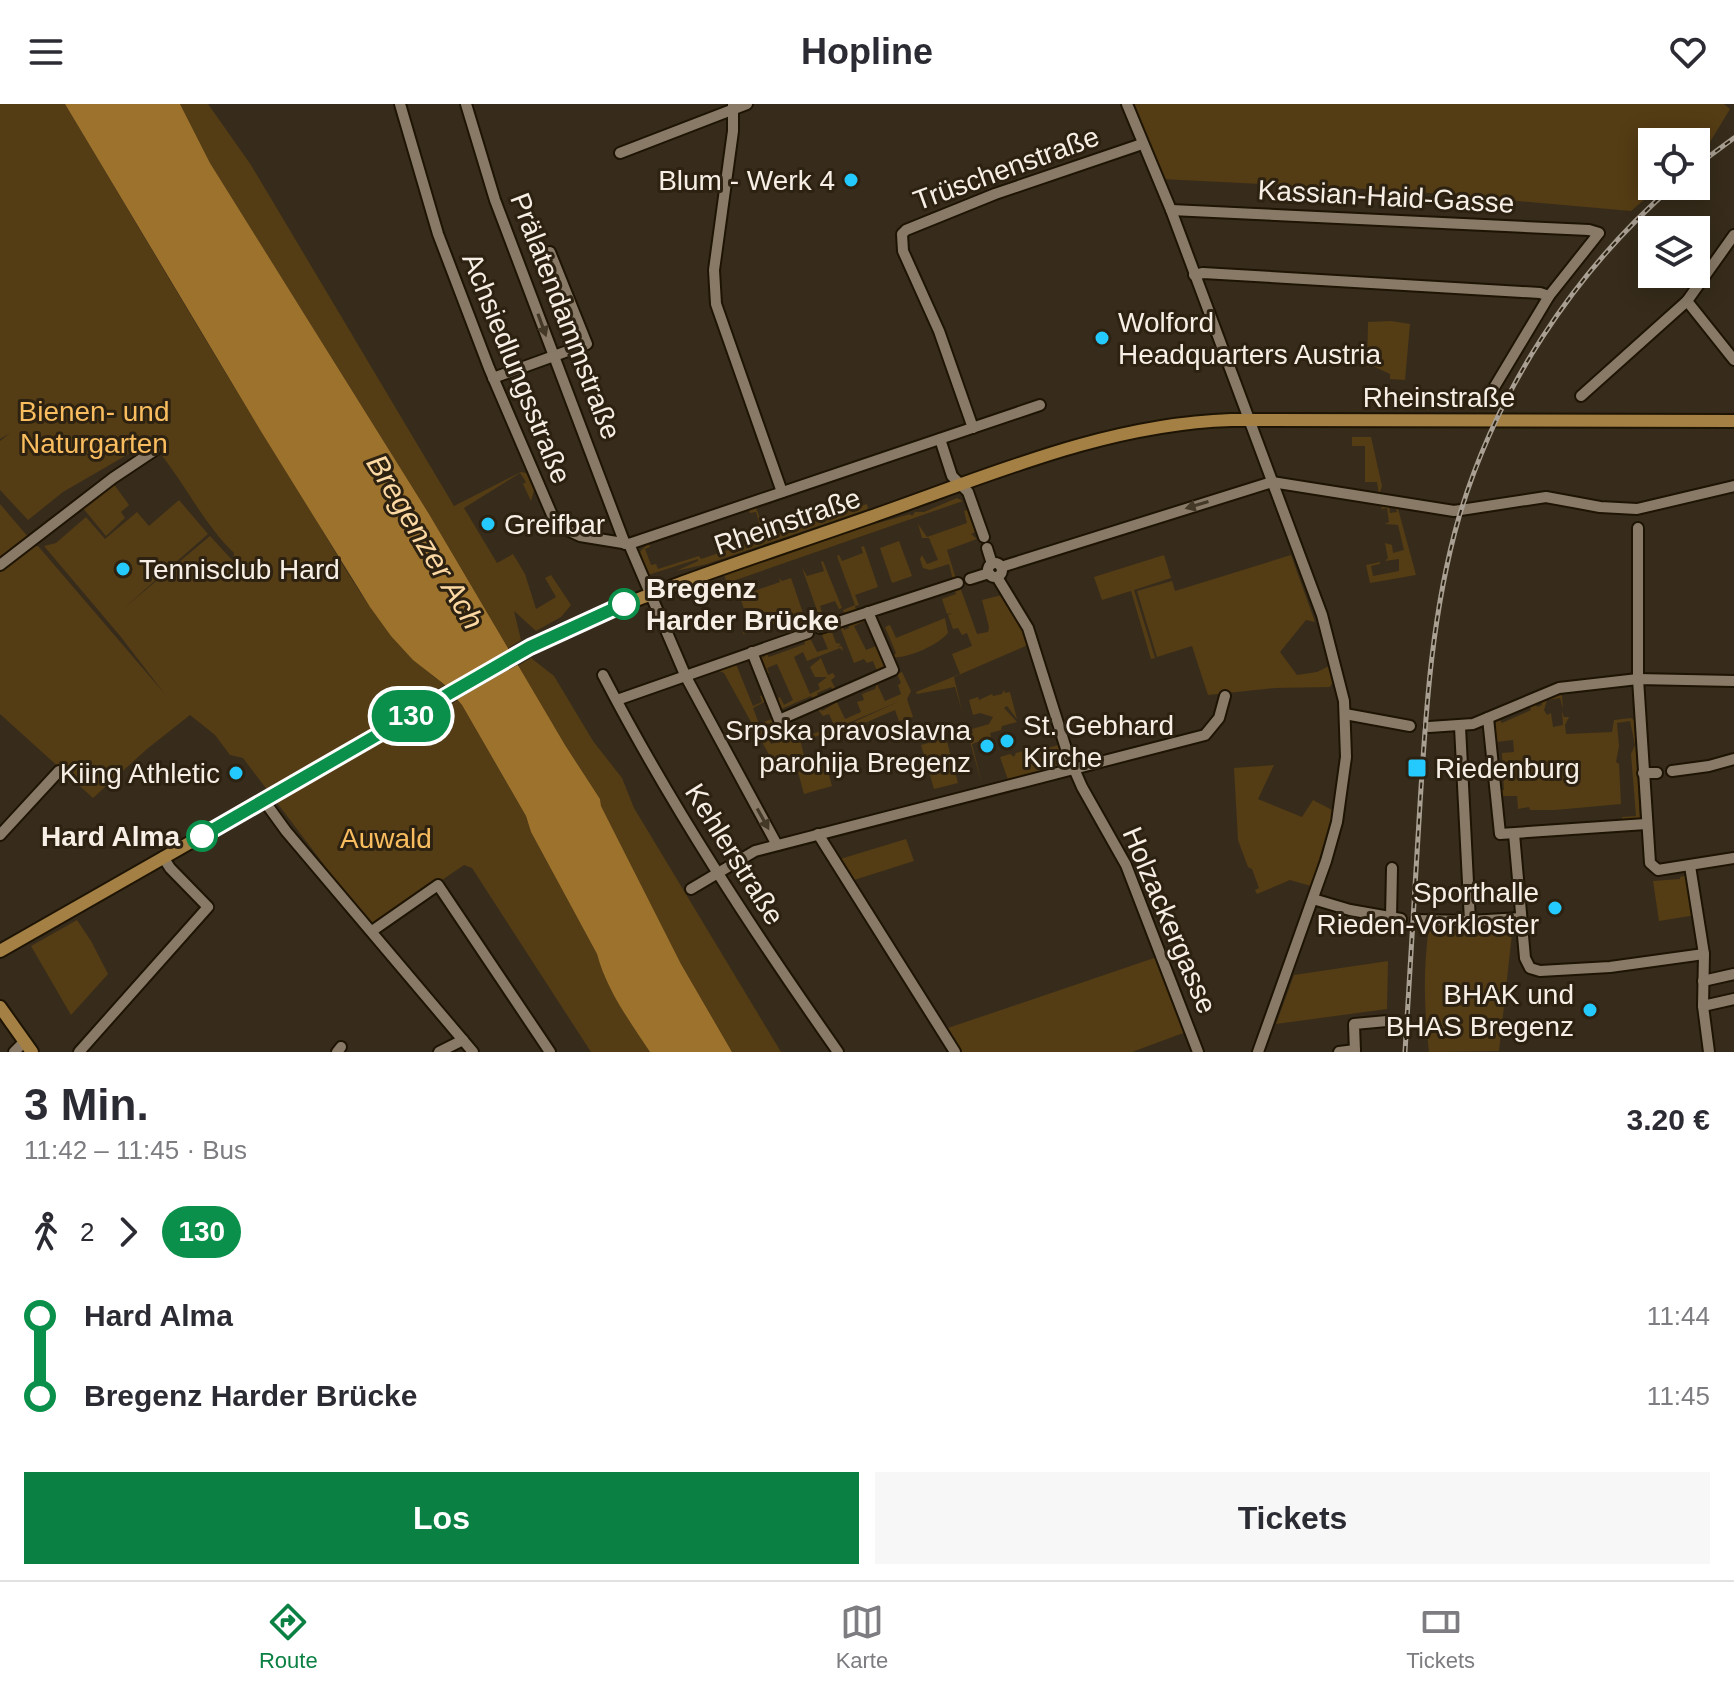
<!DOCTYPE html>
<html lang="de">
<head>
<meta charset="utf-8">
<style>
  :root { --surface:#fff; --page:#f7f7f7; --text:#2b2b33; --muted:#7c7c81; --line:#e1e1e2; --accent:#0b8043 }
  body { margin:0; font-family:Helvetica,sans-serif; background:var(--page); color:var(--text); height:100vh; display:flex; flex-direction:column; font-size:30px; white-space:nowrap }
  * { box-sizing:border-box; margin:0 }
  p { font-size:26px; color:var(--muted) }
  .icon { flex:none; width:44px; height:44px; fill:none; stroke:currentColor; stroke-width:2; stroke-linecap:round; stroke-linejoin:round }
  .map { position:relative; height:948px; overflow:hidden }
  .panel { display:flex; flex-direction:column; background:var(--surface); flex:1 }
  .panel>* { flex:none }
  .badge { padding:0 16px; border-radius:26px; font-size:28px; line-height:52px }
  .controls { position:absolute; left:1638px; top:24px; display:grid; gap:16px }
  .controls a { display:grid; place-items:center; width:72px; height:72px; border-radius:0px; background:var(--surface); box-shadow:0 4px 20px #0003; font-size:40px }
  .map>.badge { position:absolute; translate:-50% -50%; box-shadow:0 0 0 4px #fff }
  .legs { display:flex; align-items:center; gap:12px; height:88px; padding:0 24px; font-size:26px }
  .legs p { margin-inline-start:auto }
  .overview { display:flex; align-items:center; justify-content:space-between; height:136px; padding:0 24px }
  h1 { font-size:44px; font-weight:700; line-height:60px }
  .cta { display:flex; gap:16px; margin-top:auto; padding:16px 24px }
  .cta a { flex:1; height:92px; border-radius:0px; background:var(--accent); color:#fff; font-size:32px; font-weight:700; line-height:92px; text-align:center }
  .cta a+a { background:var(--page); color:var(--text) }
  ul { padding:0 24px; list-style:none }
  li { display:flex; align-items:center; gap:28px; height:80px; font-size:30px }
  li i { display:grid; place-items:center; width:12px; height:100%; margin:0 10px; background:currentColor }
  li i::after { content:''; width:20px; height:20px; margin:-10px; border:6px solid; border-radius:50%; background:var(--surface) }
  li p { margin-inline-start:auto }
  li:first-child i { background:linear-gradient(#0000 50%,currentColor 0) }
  li:last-child i { background:linear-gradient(currentColor 50%,#0000 0) }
  header { display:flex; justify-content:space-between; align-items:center; height:104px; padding:0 24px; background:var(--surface); font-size:36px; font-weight:700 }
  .menu { display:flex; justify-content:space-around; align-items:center; height:112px; border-top:2px solid var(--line); background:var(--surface); font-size:22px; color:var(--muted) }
  .menu a { display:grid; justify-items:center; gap:4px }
  .menu .current { color:var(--accent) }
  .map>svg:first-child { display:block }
</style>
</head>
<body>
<header><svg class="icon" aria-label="menu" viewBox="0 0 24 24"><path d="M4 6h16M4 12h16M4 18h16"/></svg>Hopline<svg class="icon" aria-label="heart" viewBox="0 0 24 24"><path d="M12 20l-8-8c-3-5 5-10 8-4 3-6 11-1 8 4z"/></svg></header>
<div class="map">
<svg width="1734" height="948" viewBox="0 0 1734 948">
  <rect width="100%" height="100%" fill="#372c1b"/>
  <g fill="#543c14">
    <path d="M0,0H65C143,130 219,261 300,389C342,457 378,533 445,581L422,594L433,626L434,611L458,596L462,601L526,712L531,728L597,850C607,887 629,916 650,948H591L472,764L464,761L372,824L243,654L230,651L215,631L190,611L147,645L93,694L0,610V466L30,443L38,442L164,589L121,533L44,442L56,439L86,413L105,435L137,408L149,422L179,396L208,430L124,504L210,432L233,457L234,449C203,419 186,381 159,348L135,352L132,348L63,388L28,416L0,386V337L10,329L0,335Z"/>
    <polygon points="180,0 208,0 251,61 454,402 521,368 526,369 534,386 531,397 523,380 526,378 520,369 464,404 497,459 513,450 525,470 536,505 556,493 545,474 551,471 571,501 561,513 536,527 514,507 521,536 508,544 429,410 210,59"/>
    <polygon points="1132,0 1724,0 1730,5 1710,38 1696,51 1696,38 1652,38 1652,82 1660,82 1631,107 1407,87 1161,75"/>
    <polygon points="1391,217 1410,220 1405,276 1390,275 1390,270 1375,263 1367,263 1368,218"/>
    <polygon points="1352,333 1371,333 1382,382 1379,391 1377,378 1365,378 1365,342 1352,342"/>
    <polygon points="113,379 129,401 121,408 125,414 106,432 82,403"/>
    <polygon points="957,394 963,397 727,479 724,471 864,423 910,410 912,412 915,408 924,408"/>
    <polygon points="0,400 29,434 0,459"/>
    <polygon points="867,400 868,405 707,460 676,467 698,457 698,455 648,471 640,448 649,438 650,443 645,445 651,461 656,460 658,465 699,452 701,455 764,434 756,408 750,409 748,405 755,401 767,433"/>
    <polygon points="1383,401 1389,401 1390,409 1397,408 1396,404 1398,405 1416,471 1370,479 1366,461 1380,458 1380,460 1371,462 1373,472 1399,467 1399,455 1385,457 1388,454 1385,439 1392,441 1393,449 1404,446 1398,421 1385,420 1389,418 1387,404 1381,405"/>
    <polygon points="967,406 975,428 971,430 977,435 947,446 956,475 953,476 949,460 930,466 923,464 920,455 922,451 927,460 938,456 929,434 922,434 918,420 927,433 967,419 964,407"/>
    <polygon points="899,437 912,472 892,479 880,444"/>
    <polygon points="864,442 878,483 855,491 859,501 855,502 856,507 845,511 843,506 855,501 837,452 839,451 842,457 863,449 861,443"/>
    <polygon points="1164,451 1171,474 1134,486 1155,554 1151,555 1131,487 1102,496 1094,473"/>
    <polygon points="1291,451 1315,518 1306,516 1280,548 1297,571 1317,568 1329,562 1333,578 1330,583 1275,584 1208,591 1192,542 1157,553 1137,487 1172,477 1175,487"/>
    <polygon points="823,457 842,504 839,505 835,497 820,502 823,511 819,512 802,464 807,472 824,467 821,458"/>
    <polygon points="779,474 782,477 791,474 804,512 806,524 775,535 792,527 787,518 789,515 743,530 743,526 750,523 741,496 732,494 729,483 736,481 740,492 780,478"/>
    <polygon points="960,483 977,530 988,528 989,523 982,496 1002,491 1022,523 1028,541 954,573 962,607 955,583 917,590 916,588 960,570 952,550 972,542 967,529 962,531 958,524 953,525 948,511 952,509 947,510 942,495 956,490 954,484"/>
    <polygon points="866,513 870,521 867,522 865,517 854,522 866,546 876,542 870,528 873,527 889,565 834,588 831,583 817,589 819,596 815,598 811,592 779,606 775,596 780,593 784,601 793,596 777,560 767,564 769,569 765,571 757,552 761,550 763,554 767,550 769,553 805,540 803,534 809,532 817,548 828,545 822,531 824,527 835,524 832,528 836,539 841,540 838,543 842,542 843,547 840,544 807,557 803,548 794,553 810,590 820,585 818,580 827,573 815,573 810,563 821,554 828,571 833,569 835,573 831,576 836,586 877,567 873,557 867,559 864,555 854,559 840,523 842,521 844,526 849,524 848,520"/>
    <path d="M945,514L948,529C937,542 906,555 893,553L896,549L885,523L890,521L896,534Z"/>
    <polygon points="531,554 554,572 593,637 622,674 634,704 781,948 732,948 681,860 601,702 600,695 565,641 518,562"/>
    <polygon points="736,560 753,602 762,598 760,592 763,591 766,597 753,604 759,620 774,614 776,618 763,621 771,640 781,636 779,631 784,629 782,625 787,625 796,619 798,623 791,627 796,637 832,622 833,619 829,610 823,612 816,603 819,602 822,607 837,598 845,615 861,608 857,598 864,596 862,590 875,585 877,580 885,597 901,590 898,581 901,579 897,570 902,568 911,587 907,595 913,613 899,617 895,606 825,636 823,632 900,597 801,639 806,660 785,665 783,663 778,667 724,569 717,566"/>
    <polygon points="1004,586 1005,589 1010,588 1017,615 1007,602 1004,604 1017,618 1002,622 1001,626 990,629 991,633 972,640 982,680 968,631 973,629 972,625 989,620 993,613 980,609 973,611 969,596 978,593 979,596 992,590 993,592 1002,590"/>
    <polygon points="1557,589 1562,592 1563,605 1560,594 1547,596 1544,606 1547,611 1551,609 1553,623 1563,621 1562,607 1564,613 1569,613 1565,621 1566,630 1612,628 1614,616 1631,614 1634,616 1640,716 1622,718 1622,713 1636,712 1631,650 1635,641 1630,617 1617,619 1619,642 1616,658 1619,660 1621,700 1555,706 1530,706 1529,703 1518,705 1517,692 1499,692 1499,686 1504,686 1502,649 1514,648 1513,636 1496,638 1496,617 1499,615 1502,619 1531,606 1529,601 1535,598 1537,603 1542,601 1541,596"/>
    <polygon points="946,634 958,679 934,685 921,641"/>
    <polygon points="1058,641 1064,657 1062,661 1008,675 1007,673 1000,653 1010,650 1014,653 1016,649 1029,645 1035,658 1042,653 1039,647"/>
    <polygon points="826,661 832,682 804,690 798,668"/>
    <polygon points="1274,661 1258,695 1302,713 1313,696 1334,707 1311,782 1290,776 1257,790 1255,786 1259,784 1252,765 1248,763 1238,736 1234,664"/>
    <polygon points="906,735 914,757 851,777 837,756"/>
    <polygon points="1689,771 1696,811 1659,817 1653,777 1680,775 1680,773"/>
    <polygon points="77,816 91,837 108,870 71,911 31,842"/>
    <path d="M1429,822L1512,830L1499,947L1429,948C1424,903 1423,867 1429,822Z"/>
    <polygon points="1160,852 1186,928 1132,948 960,948 945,925"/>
    <polygon points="1388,857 1387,905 1276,920 1294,871"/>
  </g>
  <path fill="#9c722c" d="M65,0H180L210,59L429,410L565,641L600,695L601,702L681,860L732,948H650C629,916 607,887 597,850L531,728L526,712L462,601L445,581L413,556L391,532L370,503L262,329Z"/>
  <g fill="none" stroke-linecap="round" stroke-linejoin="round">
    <defs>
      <g id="minor">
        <polyline points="400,0 438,130 489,264 552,411 567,426 580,432 629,440 1040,301"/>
        <polyline points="466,0 495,96 625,440"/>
        <polyline points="733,0 733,27 714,166 716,200 782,388"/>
        <polyline points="1127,0 1171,106 1322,511 1344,597 1346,653 1337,718 1326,757 1258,948"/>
        <polyline points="620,49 747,0"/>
        <polyline points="1171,106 1589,126 1599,129 1549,192 1492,287"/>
        <polyline points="1194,171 1203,169 1540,189 1549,192"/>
        <polyline points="1687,197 1734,256"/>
        <polyline points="493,274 587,240 550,148"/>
        <polyline points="1581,292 1687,197 1734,131"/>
        <polyline points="973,324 939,227 903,147 902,130 906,126 995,90 1142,40"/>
        <polyline points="940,335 952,372 968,388 984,433"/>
        <polyline points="1638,424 1638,575 1650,759 1658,766 1734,754"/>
        <polyline points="629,440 686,573 777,741"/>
        <polyline points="987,444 992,460"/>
        <circle cx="995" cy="466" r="7"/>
        <polyline points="0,461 113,374 155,346"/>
        <polyline points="1001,463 1272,378 1454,407 1546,393 1600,403 1637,405 1734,382"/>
        <polyline points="997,473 1028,524 1068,651 1082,683 1126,761 1198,948"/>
        <polyline points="970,475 989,469"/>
        <polyline points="820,524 958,479"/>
        <polyline points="752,548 779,616 893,566 868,508"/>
        <path d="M603,571C671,702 753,827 838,948"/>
        <polyline points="617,596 808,529"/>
        <polyline points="1345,610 1410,622"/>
        <polyline points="1488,614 1500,730 1646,720"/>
        <polyline points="1429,623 1473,620 1559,584 1638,575 1734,577"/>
        <polyline points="1460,623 1470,817"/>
        <polyline points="1672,667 1709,662 1734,655"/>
        <polyline points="1643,669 1657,669"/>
        <polyline points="265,698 286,727 473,948"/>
        <polyline points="818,730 955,948"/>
        <polyline points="1514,730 1525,854 1530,864 1540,867 1610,863 1704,850"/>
        <polyline points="0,731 59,667"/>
        <polyline points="1690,762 1704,850 1703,902 1709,948"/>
        <polyline points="691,785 755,747 1205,631 1219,614 1225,592"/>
        <polyline points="1313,795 1350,806 1401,815"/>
        <polyline points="1391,814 1392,764"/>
        <polyline points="1416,816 1470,817 1521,814"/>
        <polyline points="372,827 438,781 550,948"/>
        <polyline points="1703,877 1734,870"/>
        <polyline points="1703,902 1734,895"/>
        <polyline points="14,948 24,938"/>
        <polyline points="79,948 208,803 170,764 163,753"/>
        <polyline points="337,948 341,943"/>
        <polyline points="439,948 463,936"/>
        <polyline points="1339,948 1355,946"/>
        <polyline points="1355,948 1354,920 1387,917"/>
      </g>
      <g id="major">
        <path d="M0,847L557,529C659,483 765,450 870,413C988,372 1105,320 1231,316L1734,317"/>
        <polyline points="0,903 32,948"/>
      </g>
    </defs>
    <use href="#minor" stroke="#1e1404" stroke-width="14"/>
    <use href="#major" stroke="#1e1404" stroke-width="16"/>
    <use href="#minor" stroke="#887a67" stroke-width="10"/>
    <use href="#major" stroke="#a48045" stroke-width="12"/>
    <defs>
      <g id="rail">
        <polyline points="1696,62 1734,34"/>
        <path d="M1405,948C1410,865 1415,783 1420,700C1426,604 1432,507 1459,413C1497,286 1573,169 1673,82"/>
      </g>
    </defs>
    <use href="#rail" stroke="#a9a093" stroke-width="5"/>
    <use href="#rail" stroke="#2d2211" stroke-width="2" stroke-dasharray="6" stroke-linecap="butt"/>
  </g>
  <defs><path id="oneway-solid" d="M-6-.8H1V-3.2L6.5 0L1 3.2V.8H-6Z" transform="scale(2)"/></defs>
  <g fill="#443826">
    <use href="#oneway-solid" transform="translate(542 221) rotate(70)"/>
    <use href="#oneway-solid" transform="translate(1197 401) rotate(163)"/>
    <use href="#oneway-solid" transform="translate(763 715) rotate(61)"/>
  </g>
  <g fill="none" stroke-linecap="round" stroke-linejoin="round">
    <defs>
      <polyline id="line-1" points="202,732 530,543 624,500"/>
    </defs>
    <use href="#line-1" stroke="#fff" stroke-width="18"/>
    <use href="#line-1" stroke="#0b904b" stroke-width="12"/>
  </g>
  <g fill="#24c9fe" stroke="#2d2211" stroke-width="3">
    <circle cx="851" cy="76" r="8"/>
    <circle cx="1102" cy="234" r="8"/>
    <circle cx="488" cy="420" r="8"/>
    <circle cx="123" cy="465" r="8"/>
    <circle cx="1007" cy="637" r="8"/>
    <circle cx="987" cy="642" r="8"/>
    <rect x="1407" y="654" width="20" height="20" rx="4"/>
    <circle cx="236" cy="669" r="8"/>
    <circle cx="1555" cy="804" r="8"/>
    <circle cx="1590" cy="906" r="8"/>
  </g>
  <g fill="#fff" stroke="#0b904b" stroke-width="4">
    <circle cx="624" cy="500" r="14"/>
    <circle cx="202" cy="732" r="14"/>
  </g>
  <g text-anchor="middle" stroke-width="6" stroke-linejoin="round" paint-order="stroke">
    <g font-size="28" fill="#f7efe5" stroke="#2d2211">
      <text transform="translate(1006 64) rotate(-20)" y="10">Trüschenstraße</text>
      <text transform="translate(1386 92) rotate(3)" y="10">Kassian-Haid-Gasse</text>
      <text transform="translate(566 212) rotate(69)" y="10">Prälatendammstraße</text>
      <text transform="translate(517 264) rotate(68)" y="10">Achsiedlungsstraße</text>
      <text x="1439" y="303">Rheinstraße</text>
      <text transform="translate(787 417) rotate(-19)" y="10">Rheinstraße</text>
      <text transform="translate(735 750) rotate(58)" y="10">Kehlerstraße</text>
      <text transform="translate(1170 816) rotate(67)" y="10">Holzackergasse</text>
    </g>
    <g font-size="28" fill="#f7efe5" stroke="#2d2211" text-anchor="end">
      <text x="835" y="86">Blum - Werk 4</text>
      <text x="1118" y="228" text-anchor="start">Wolford<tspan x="1118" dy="32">Headquarters Austria</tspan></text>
      <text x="504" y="430" text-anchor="start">Greifbar</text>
      <text x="139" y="475" text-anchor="start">Tennisclub Hard</text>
      <text x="1023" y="631" text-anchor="start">St. Gebhard<tspan x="1023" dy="32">Kirche</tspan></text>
      <text x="971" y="636">Srpska pravoslavna<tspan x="971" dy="32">parohija Bregenz</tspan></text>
      <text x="1435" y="674" text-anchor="start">Riedenburg</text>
      <text x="220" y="679">Kiing Athletic</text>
      <text x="1539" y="798">Sporthalle<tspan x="1539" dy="32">Rieden-Vorkloster</tspan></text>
      <text x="1574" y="900">BHAK und<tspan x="1574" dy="32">BHAS Bregenz</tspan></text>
    </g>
    <g font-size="28" fill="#f9bd5f" stroke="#2d2211">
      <text x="94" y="317">Bienen- und<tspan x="94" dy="32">Naturgarten</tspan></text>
      <text x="386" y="744">Auwald</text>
    </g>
    <g font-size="28" font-weight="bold" fill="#f7efe5" stroke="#2d2211" text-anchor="start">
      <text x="646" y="494">Bregenz<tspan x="646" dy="32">Harder Brücke</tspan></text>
      <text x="180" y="742" text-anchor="end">Hard Alma</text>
    </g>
    <g font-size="30" font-style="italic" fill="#fcd8a3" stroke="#2d2211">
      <text transform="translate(425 438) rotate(59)" y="10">Bregenzer Ach</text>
    </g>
  </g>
</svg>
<div class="controls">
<a><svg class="icon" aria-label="locate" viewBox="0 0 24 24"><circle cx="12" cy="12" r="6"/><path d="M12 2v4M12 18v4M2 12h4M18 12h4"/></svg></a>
<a><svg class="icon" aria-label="layers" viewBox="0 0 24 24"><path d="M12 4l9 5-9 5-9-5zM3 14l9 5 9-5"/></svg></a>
</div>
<b class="badge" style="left:411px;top:612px;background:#0b904b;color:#fff">130</b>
</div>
<section class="panel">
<div class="overview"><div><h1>3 Min.</h1><p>11:42 – 11:45 · Bus</p></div><b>3.20 €</b></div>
<div class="legs"><svg class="icon" aria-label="walk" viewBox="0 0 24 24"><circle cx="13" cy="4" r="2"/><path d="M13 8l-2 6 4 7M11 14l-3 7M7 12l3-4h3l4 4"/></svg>2<svg class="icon" aria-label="forward" viewBox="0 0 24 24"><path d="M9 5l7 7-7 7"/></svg><b class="badge" style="background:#0b904b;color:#fff">130</b></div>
<ul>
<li><i style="color:#0b904b"></i><b>Hard Alma</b><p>11:44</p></li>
<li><i style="color:#0b904b"></i><b>Bregenz Harder Brücke</b><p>11:45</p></li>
</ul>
<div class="cta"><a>Los</a><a>Tickets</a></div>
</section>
<nav class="menu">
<a class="current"><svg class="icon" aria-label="directions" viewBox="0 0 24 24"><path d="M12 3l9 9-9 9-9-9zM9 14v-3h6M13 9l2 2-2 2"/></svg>Route</a>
<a><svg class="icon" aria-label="map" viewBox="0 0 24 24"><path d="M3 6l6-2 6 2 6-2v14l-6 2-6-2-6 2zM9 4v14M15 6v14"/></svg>Karte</a>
<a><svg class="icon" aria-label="tickets" viewBox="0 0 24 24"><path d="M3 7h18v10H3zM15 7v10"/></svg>Tickets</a>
</nav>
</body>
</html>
